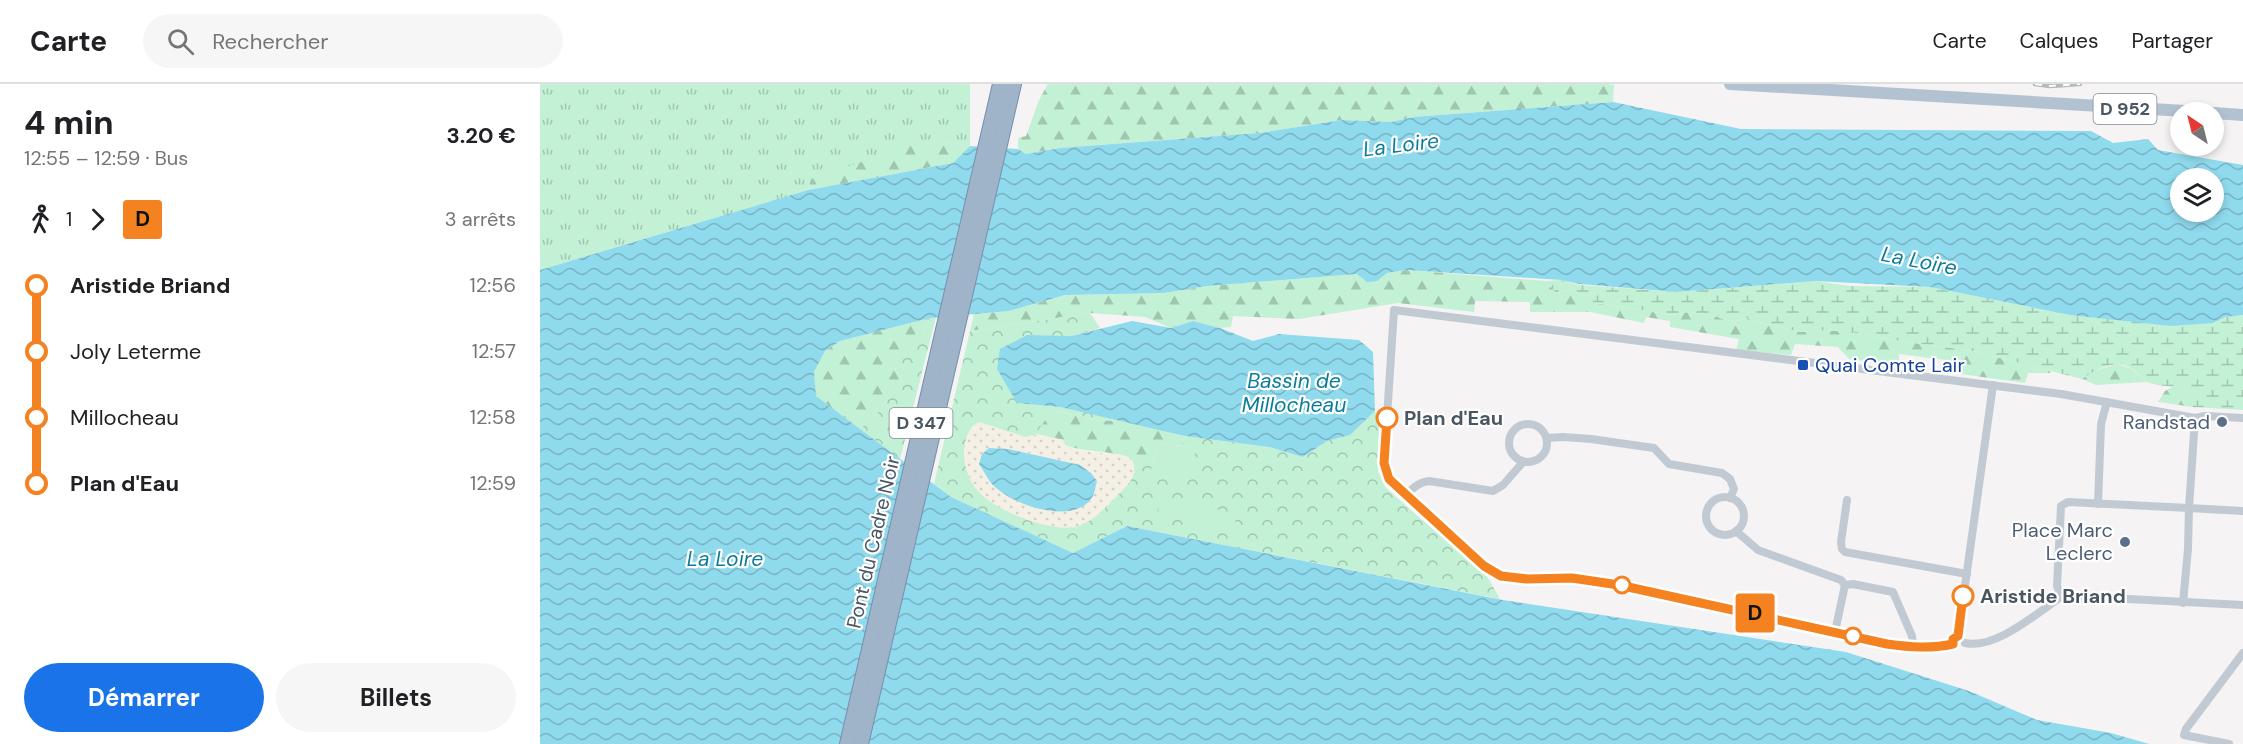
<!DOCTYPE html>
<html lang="fr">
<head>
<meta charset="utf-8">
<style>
  :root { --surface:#fff; --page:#f6f6f6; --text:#202124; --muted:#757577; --line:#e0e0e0; --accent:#1a73e8 }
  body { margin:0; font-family:"DM Sans",sans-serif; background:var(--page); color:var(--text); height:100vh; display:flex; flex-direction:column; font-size:22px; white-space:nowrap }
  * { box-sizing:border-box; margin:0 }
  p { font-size:20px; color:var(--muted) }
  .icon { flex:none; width:33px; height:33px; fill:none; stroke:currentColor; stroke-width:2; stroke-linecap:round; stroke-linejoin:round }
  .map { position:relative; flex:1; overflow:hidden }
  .drawer { display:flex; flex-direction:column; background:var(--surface); width:540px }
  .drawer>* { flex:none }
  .badge { padding:0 12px; border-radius:4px; font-size:21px; line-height:39px }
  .needle { width:39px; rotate:325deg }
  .buttons { position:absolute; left:1630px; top:18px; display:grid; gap:12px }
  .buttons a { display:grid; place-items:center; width:54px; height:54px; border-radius:50%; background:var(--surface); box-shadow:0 3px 9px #0003; font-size:30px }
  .map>.badge { position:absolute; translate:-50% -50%; box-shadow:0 0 0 3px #fff }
  .legs { display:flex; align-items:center; gap:9px; height:66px; padding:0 24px; font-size:20px }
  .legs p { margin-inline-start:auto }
  .overview { display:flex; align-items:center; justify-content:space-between; height:102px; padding:0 24px }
  h1 { font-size:33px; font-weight:700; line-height:45px }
  .button { display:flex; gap:12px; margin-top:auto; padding:12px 24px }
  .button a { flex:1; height:69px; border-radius:36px; background:var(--accent); color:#fff; font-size:24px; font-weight:700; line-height:69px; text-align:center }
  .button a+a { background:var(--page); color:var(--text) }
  ul { padding:0 24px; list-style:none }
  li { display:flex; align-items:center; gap:21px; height:66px; font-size:22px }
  li i { display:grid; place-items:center; width:9px; height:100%; margin:0 8px; background:currentColor }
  li i::after { content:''; width:15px; height:15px; margin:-8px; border:4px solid; border-radius:50%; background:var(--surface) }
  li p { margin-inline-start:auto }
  li:first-child i { background:linear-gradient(#0000 50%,currentColor 0) }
  li:last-child i { background:linear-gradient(currentColor 50%,#0000 0) }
  header { display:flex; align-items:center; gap:36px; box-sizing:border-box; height:84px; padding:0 30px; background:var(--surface); border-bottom:2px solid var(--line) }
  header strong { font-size:28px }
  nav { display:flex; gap:33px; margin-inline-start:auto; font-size:21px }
  .search { width:420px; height:54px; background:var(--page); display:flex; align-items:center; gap:15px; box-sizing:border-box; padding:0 21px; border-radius:33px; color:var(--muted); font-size:22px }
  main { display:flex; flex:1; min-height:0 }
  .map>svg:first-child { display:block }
</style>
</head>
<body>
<header>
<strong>Carte</strong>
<div class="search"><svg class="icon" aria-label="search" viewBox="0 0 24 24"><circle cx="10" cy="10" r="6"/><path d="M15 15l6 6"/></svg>Rechercher</div>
<nav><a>Carte</a><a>Calques</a><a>Partager</a></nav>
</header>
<main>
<section class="drawer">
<div class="overview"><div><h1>4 min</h1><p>12:55 – 12:59 · Bus</p></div><b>3.20 €</b></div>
<div class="legs"><svg class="icon" aria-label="walk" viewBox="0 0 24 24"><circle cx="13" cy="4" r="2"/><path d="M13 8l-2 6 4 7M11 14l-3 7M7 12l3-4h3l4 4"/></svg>1<svg class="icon" aria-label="forward" viewBox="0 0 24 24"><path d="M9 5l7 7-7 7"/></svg><b class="badge" style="background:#f48221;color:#111">D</b><p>3 arrêts</p></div>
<ul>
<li><i style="color:#f48221"></i><b>Aristide Briand</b><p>12:56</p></li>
<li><i style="color:#f48221"></i><span>Joly Leterme</span><p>12:57</p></li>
<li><i style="color:#f48221"></i><span>Millocheau</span><p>12:58</p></li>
<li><i style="color:#f48221"></i><b>Plan d'Eau</b><p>12:59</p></li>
</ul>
<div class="button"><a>Démarrer</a><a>Billets</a></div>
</section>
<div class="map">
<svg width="1703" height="660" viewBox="0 0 1703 660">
  <defs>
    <pattern id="grass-tufts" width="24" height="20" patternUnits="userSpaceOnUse" patternTransform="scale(1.5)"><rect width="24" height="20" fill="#c3f1d5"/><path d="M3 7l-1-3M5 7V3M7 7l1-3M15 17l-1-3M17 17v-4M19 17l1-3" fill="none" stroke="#a0c6b0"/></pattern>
    <pattern id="forest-firs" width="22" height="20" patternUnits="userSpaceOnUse" patternTransform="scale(1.5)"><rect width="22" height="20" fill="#c3f1d5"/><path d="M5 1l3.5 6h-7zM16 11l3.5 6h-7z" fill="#a0c6b0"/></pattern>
    <pattern id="wetland-marsh" width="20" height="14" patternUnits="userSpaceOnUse" patternTransform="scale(1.5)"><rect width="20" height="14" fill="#c3f1d5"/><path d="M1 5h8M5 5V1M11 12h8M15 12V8" fill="none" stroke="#a0c6b0"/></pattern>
    <pattern id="sand-dots" width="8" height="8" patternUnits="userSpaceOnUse" patternTransform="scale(1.5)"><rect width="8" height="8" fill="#f5f0e5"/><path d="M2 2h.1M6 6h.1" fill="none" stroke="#d4d0c7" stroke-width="1.8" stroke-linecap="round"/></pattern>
    <pattern id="park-crowns" width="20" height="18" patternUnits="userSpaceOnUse" patternTransform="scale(1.5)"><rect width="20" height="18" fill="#c3f1d5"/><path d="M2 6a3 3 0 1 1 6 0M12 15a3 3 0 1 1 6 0" fill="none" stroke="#a0c6b0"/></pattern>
    <pattern id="water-waves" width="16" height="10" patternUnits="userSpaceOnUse" patternTransform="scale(1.5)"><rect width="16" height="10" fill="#90daee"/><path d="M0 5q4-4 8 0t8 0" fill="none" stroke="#78b4c4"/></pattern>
  </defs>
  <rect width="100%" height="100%" fill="#f5f3f3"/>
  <polygon fill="url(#grass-tufts)" points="0,0 430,0 430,62 397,56 271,95 268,106 0,186"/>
  <g fill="url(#forest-firs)">
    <polygon points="508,0 1068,0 1074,1 1073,18 874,33 851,38 802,36 719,49 520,64 486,70 478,65 478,54 486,52 499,16"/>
    <polygon points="397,56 430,62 413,79 268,106 271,95 377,59"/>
    <polygon points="866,186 1006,197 1016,209 1033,205 1055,219 1133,231 1148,228 1166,230 1194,238 1205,234 1260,248 1286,246 1316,249 1360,257 1433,267 1511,287 1510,289 1488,289 1485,299 1414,289 1413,277 1359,270 1358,281 1309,275 1298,263 1255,260 1251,271 1196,266 1199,255 1130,243 1130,237 1106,233 1104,239 1050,228 990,228 990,218 935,217 934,228 858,219 759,235 693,232 691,243 680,244 653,237 631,244 605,233 550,229 430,247 434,230 469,227 525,211 624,209 667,202 817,190 827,198 847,189"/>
    <polygon points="390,234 382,254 342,279 355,284 362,297 337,330 320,345 275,312 274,288 285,267 300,257"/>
    <polygon points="1577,280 1592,285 1606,298 1556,301 1542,295 1554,287"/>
    <polygon points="1634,302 1647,304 1653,323 1618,318 1625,307"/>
    <path d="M515,327L540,331L554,336L585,337L645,352L641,362L618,359L614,374L600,376L595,374L592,376C579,366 544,369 525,361L524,356L496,350L505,336Z"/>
  </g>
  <path fill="url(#wetland-marsh)" d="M1021,196L1040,201L1136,208L1275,197L1310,202L1390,203L1530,231L1673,239L1685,233L1703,231V326L1653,323L1647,304C1634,302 1623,303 1610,299C1602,297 1598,288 1591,284C1574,275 1557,285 1542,295L1433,267L1360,257L1316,249L1286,246L1260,248L1205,234L1194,238L1166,230L1148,228L1133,231L1055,219L1033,205L1016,209L1006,197Z"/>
  <path fill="url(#sand-dots)" fill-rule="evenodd" d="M439,338L453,343L524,356L525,362C538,367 552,368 566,370C573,371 581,369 588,373C599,380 594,393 587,401C574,416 559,435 539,442C513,450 455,427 438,407C428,396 421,375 425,360C427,351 430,342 439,338ZM468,365L540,381L550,416Z"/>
  <g fill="url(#park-crowns)">
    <path d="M550,229L560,244L531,252L487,251L477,319L520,323L585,337L554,336L540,331L516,327L505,336L496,350L486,353L439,338C430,342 427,350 425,360C421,375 428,396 438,407C455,427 513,450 539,442C555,436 566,423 578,411C587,401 600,391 592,376L595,374L600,376L614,373L611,390L656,364L641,362L645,352L729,363L763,373L787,357L810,351L835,327L839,337L838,387L845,403L948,494L960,515L587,442L533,469L411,413L394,400L430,247Z"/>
    <polygon points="396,233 360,375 320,345 337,330 362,297 355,284 341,279 382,254 390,234"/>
  </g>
  <g fill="#c3f1d5">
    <polygon points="618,359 656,364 651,396 610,390"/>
    <polygon points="622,413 697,430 692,450 618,427"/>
  </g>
  <g fill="url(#water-waves)" fill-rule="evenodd">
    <path d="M1073,18L1201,45L1551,47L1573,59L1608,55L1618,66L1703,81V231L1685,233L1673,239L1631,242L1530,231L1390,203L1275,197L1136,208L1040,200L1021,196L866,186L847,189L837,197L827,198L817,190L667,202L624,209L525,211L469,227L390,234L300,257L285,267L274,288L276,312L411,413L533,469L587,442L963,516L1306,568L1429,607L1497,636L1571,649L1609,660H0V186L268,106L413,79L430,62L478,65L486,70L520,64L719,49L802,36L851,38L874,33ZM1641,94H1674V128H1641Z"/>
    <polygon points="592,237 631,244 653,237 680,244 713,257 739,250 819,256 833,268 835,327 810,351 787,357 763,373 729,363 645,352 520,323 477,319 457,285 460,265 487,251 531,252"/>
    <path d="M449,364L468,365L540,381L551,389L557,397C555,403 555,410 551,415C531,442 470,420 452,400C447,394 443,386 439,380L442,370Z"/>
  </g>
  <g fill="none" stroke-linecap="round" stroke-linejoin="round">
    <defs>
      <g id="trunk">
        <polyline points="307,660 460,0"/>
        <polyline points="321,660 474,0"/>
      </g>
    </defs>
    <use href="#trunk" stroke="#7690ad" stroke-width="16"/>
    <g stroke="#c1cad2" stroke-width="8">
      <polyline points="1655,334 1649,424 1703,427"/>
      <circle cx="988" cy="359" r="19"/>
      <polyline points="1007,354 1023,353 1051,355 1114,364 1129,380 1182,389 1190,395 1194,405 1190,414"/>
      <path d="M865,412C873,404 879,398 889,397L953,407L963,401L983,378"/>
      <circle cx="1185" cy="432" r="19"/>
      <polyline points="1307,416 1301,458 1302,465 1305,468 1427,490"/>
      <polyline points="1558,420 1561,340 1567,318"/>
      <polyline points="1196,447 1218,466 1301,496 1305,501 1313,500 1353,508 1372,552 1373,563"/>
      <polyline points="1521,513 1517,502 1521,422 1528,418 1649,424 1648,465 1643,519"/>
      <polyline points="1295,548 1305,501"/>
      <polyline points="1418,552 1453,301"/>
      <path d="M1425,559C1455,566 1497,529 1521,513L1531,512L1703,521"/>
      <path d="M1413,560C1364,571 1312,551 1265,541C1194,524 1122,506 1050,496C1019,491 983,501 955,489L854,402L849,395L844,379L854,226L1521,310L1655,334L1665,332L1703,334"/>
      <polyline points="1689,660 1644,651 1646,645 1703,569"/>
    </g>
    <g stroke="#b3c2d1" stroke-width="12">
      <polyline points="1190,0 1662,28"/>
      <polyline points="1674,29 1703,31"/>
    </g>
    <use href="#trunk" stroke="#9fb4c9" stroke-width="14"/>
    <defs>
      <polyline id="rail" points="1495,0 1510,2 1540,0"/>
    </defs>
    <use href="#rail" stroke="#b5b8bd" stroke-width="4.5"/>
    <use href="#rail" stroke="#fff" stroke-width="2" stroke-dasharray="7" stroke-linecap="butt"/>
  </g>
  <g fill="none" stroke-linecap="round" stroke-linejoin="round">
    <defs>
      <path id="line-1" d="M847,334L844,379L849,395L944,482L961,492L987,495L1032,494L1079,501L1347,560C1369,563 1391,565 1413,560V555L1418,552L1423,512"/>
    </defs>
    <use href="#line-1" stroke="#fff" stroke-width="14"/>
    <use href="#line-1" stroke="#f48221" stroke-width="9"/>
  </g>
  <rect fill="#1a4fb4" stroke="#fff" stroke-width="2" x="1257" y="275" width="12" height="12" rx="3"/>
  <g fill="#fff" stroke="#f48221" stroke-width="3">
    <circle cx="847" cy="334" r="10"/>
    <circle cx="1082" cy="501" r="8"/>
    <circle cx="1423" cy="512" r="10"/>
    <circle cx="1313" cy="552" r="8"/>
  </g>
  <g fill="#5c6f8a" stroke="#fff" stroke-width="2">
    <circle cx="1682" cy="338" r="6"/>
    <circle cx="1585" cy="458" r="6"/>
  </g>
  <g text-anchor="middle" stroke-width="4.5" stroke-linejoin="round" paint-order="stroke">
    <g fill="#fff" stroke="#808990" stroke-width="1.5">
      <rect x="1553.5" y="10" width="63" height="30" rx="4.5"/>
      <rect x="349.5" y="324" width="63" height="30" rx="4.5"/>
    </g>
    <g font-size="18" font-weight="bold" fill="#4a5661">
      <text x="1585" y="31">D 952</text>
      <text x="381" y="345">D 347</text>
    </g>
    <g font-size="20" fill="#164399" stroke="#fff" text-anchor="start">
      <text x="1275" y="288">Quai Comte Lair</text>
    </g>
    <g font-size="20" font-weight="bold" fill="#4a5661" stroke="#fff" text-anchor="start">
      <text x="864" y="341">Plan d'Eau</text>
      <text x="1440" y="519">Aristide Briand</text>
    </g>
    <g font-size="20" fill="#4e5e75" stroke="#fff" text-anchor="end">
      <text x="1670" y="345">Randstad</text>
      <text x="1573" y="453">Place Marc<tspan x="1573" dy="23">Leclerc</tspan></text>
    </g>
    <g font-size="20" fill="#4a5661" stroke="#fff">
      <text transform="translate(333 458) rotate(-77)" y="7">Pont du Cadre Noir</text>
    </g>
    <g font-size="21" font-style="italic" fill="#0c7c9b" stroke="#fff">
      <text transform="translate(861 61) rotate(-7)" y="7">La Loire</text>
      <text transform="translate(1379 177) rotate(11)" y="7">La Loire</text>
      <text x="754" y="304">Bassin de<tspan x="754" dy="24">Millocheau</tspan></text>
      <text x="185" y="482">La Loire</text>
    </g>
  </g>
</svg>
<div class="buttons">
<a><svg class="needle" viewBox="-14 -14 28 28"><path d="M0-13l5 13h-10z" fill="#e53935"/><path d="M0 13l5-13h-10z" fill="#757577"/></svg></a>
<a><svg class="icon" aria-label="layers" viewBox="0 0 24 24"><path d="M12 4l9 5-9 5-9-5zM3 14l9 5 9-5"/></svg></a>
</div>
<b class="badge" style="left:1215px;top:529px;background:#f48221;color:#111">D</b>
</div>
</main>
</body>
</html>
